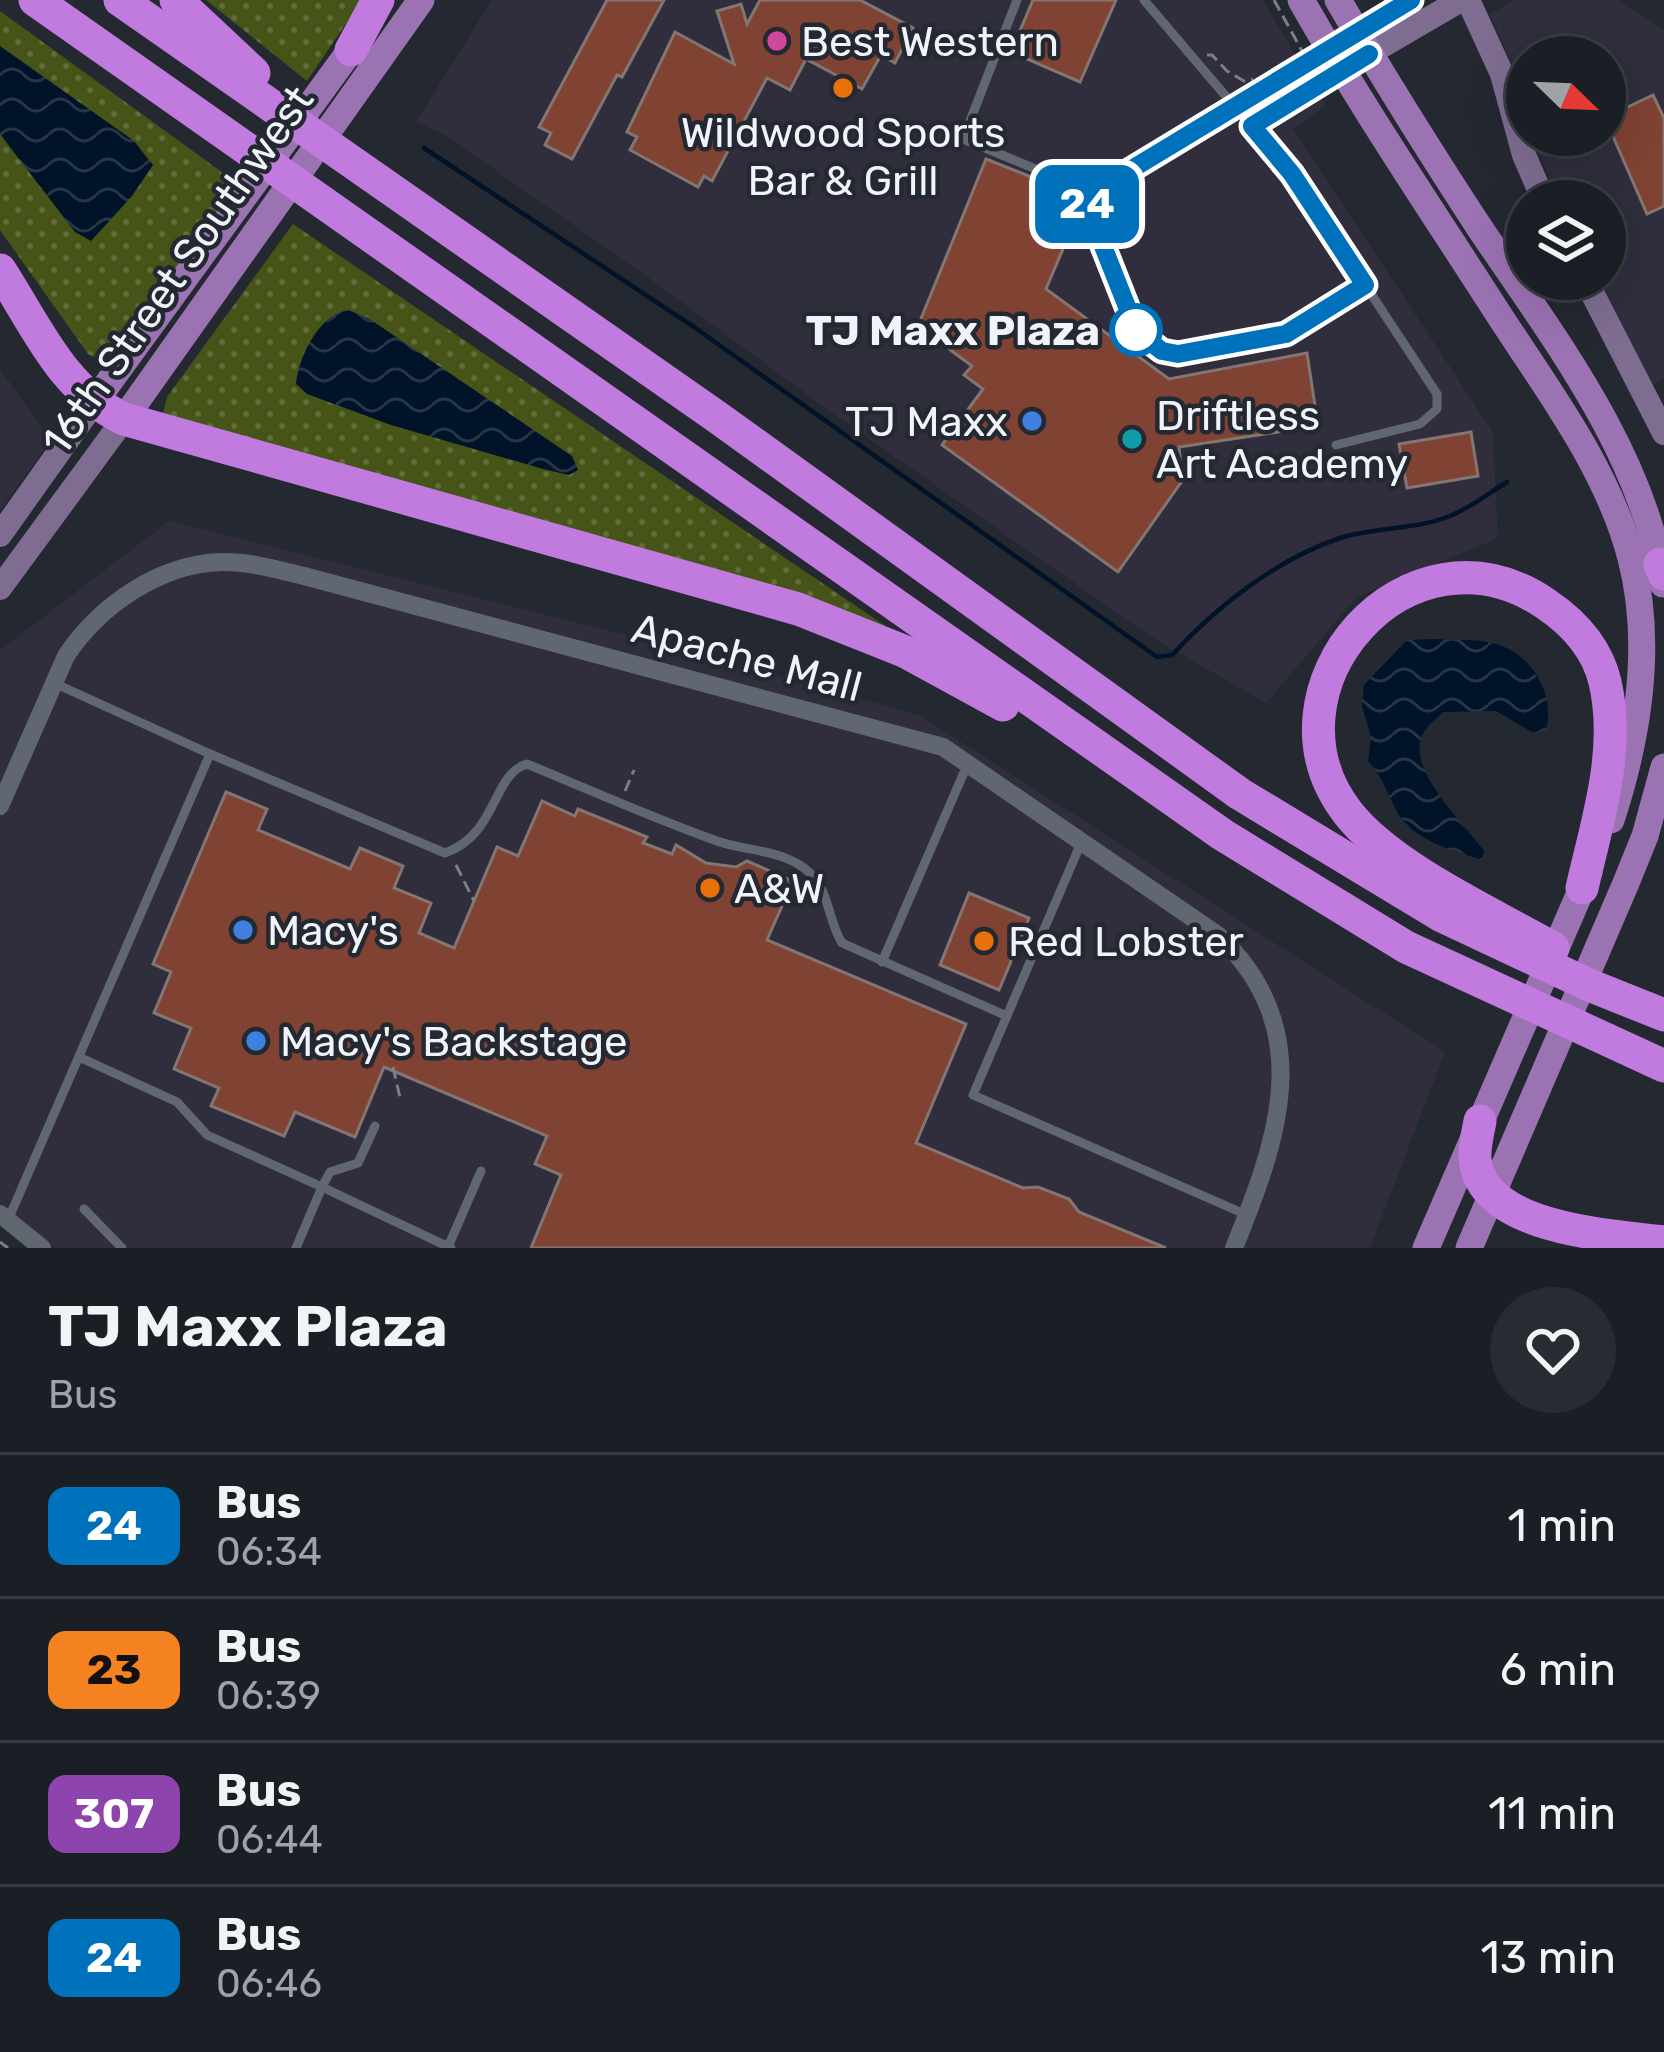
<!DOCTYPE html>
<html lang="en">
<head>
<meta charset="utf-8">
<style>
  :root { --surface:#1a1e25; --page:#272b32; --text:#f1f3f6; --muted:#9fa2a7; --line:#383c42 }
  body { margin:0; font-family:Rubik,sans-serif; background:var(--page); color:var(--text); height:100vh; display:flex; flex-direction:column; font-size:45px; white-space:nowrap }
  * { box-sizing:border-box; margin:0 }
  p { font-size:39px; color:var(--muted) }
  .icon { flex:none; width:66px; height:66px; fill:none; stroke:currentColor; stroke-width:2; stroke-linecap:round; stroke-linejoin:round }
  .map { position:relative; height:1248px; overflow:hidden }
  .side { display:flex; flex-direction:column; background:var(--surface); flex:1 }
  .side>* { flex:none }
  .badge { padding:0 24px; border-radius:18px; font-size:42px; line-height:78px }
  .needle { width:78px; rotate:113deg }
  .tools { position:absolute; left:1506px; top:36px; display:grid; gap:24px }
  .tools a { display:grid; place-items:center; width:120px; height:120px; border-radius:50%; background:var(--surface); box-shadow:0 12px 48px #0002,0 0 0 3px var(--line); font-size:60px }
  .map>.badge { position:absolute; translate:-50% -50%; box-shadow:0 0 0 6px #fff }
  .round { display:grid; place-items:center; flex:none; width:126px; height:126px; border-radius:63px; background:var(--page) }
  .summary { display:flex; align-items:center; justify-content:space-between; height:204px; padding:0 48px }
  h1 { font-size:57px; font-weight:700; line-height:90px }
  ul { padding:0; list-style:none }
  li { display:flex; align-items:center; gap:36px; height:144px; padding:0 48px; border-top:3px solid var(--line) }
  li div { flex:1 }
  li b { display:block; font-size:45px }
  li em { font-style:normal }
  li .badge { min-width:132px; font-weight:700; text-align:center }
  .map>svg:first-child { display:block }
</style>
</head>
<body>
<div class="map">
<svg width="1664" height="1248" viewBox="0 0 1664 1248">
  <defs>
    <pattern id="grass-dots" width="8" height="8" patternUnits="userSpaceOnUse" patternTransform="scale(3)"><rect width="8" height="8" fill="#465418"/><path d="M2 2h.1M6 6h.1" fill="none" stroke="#616d3a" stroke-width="1.8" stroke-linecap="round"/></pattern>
    <pattern id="water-waves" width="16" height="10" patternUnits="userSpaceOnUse" patternTransform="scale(3)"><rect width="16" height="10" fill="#001328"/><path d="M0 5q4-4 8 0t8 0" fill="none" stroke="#263648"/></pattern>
  </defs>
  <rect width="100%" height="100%" fill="#232831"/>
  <g fill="#302d3d">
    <polygon points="492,0 1263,0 1326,106 1293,129 1493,432 1498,538 1357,597 1266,703 1151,637 824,407 642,273 445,135 416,122"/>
    <polygon points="1514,0 1618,0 1664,30 1664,379 1651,386 1598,279 1605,279 1605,201 1559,201 1531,135 1605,135 1605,57 1527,57 1527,121 1518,79 1490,14"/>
    <polygon points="0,369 51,440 0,510"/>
    <polygon points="169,521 694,652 919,715 1445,1052 1370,1248 42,1248 0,1214 0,650"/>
  </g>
  <g fill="url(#grass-dots)">
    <polygon points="206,0 362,0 307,81"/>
    <polygon points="0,11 241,186 110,356 99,359 88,354 0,230"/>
    <polygon points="293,224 887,627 163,413 167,397"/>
  </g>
  <g fill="url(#water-waves)">
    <polygon points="0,46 134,141 153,165 132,196 91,241 75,232 0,134"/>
    <path d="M348,310L368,318L572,456L578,470L569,475L543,469L391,425L307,394L296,384C298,358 319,314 348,310Z"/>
    <path d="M1435,639C1453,640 1474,639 1492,643C1530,651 1556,693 1546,730L1532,732L1496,711L1443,712C1436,719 1427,726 1423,734C1404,768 1465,824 1484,851L1482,860C1452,850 1414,841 1397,812C1387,793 1383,777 1368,761L1371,737L1362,706L1364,685L1407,640Z"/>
  </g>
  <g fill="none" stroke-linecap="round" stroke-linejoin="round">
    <path stroke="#001328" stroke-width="4.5" d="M424,148L694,327L1157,657L1172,655C1216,607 1277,559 1340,538C1376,527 1415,530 1450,516C1470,508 1489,493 1507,482"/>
  </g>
  <g fill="#7f4233" stroke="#837672" stroke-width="3">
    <polygon points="607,0 664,0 622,77 617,75 572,159 545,145 551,133 539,127"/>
    <polygon points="760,0 860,0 913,28 895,63 881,55 862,89 806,59 790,90 767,78 712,181 704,176 698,187 630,150 637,137 627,132 675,32 734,64 717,11 741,4 747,24"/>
    <polygon points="1033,0 1116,0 1080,82 1011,52"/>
    <polygon points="1653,95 1664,118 1664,206 1647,214 1605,118"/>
    <polygon points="986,159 1054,186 1060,197 1072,203 1077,216 1046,289 1169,379 1307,353 1318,426 1179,447 1182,481 1118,572 942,445 983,389 964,375 972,366 918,326"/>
    <polygon points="1471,432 1478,476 1407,488 1399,444"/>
    <polygon points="226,792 267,809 258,830 350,869 360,848 403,866 394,888 431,903 419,933 454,948 497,847 518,856 542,801 575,816 578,809 647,837 643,843 672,854 676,845 706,863 736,867 747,861 793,881 767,940 966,1024 916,1143 1023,1188 1038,1187 1069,1199 1079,1212 1166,1248 531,1248 561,1175 535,1164 547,1136 384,1067 355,1137 295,1112 284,1136 211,1106 219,1088 174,1069 191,1028 154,1013 171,972 153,964"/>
    <polygon points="969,893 1029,918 999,990 940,965"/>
  </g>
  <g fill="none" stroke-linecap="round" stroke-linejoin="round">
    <g stroke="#7a7e86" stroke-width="3" stroke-dasharray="12 6" stroke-linecap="butt">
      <polyline points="1274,0 1302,51"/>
      <polyline points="1207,55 1212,55 1227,71 1244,81 1253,79"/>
      <polyline points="625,791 634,770"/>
      <polyline points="456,865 474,901"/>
      <polyline points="393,1067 401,1102"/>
      <polyline points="0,1242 8,1248"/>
    </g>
    <g stroke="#616771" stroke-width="9">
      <polyline points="1017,0 963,139 1072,184 1084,198 1137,332 1162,351 1177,354 1286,334 1365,285"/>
      <polyline points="1144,0 1292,174 1437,394 1437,409 1420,424 1336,445"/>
      <polyline points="1252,126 1339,72"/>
      <polyline points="1084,198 1325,50"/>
      <path d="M54,683L210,754L445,853C498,834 492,774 527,764C590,790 653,818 717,841C748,852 787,849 812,875C829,892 829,923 842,943L1007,1016"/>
      <polyline points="1081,843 973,1095 1247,1215"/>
      <polyline points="882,962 968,763"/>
      <polyline points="79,1057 177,1102 207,1135 322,1187 330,1172 358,1163 375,1126"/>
      <polyline points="84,1209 122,1248"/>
      <polyline points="8,1220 210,754"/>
      <polyline points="448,1247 481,1171"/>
      <polyline points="296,1248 322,1187 451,1248"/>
    </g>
    <g stroke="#616771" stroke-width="18">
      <path d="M0,806L66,656C99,606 159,564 221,562C249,561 277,570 304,576L943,747L1219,936C1318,1030 1278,1139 1234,1248"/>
      <polyline points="0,1214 42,1248"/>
    </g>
    <g stroke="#7e6d91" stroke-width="24">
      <polyline points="1468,0 1502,74 1524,155 1544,201"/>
      <polyline points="1328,48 1411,0"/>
      <polyline points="1341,70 1461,0"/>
      <polyline points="1585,279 1664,433"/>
      <polyline points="0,535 93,404"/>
      <polyline points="0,588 124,419"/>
    </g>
    <g stroke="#9b72b2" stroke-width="27">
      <path d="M1301,0C1363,109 1433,212 1501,318C1550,393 1608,470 1631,558C1653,644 1638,738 1611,820"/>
      <path d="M1338,0C1383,77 1430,152 1479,227C1552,336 1642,450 1663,584"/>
      <polyline points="93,404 363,33"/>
      <polyline points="124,419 421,0"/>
      <polyline points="1426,1248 1589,872"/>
      <polyline points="1469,1248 1626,883 1645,836 1664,767"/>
    </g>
    <g stroke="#c17add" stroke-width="33">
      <polyline points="35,0 1223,835 1406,947 1664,1066"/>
      <polyline points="120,0 717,417 1240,794 1440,915 1589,985 1664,1015"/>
      <polyline points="176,0 254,73"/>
      <polyline points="351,50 378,0"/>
      <path d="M0,270C36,325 62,390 124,419L798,609L906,652L1003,705"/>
      <polyline points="1660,564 1664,574"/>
      <path d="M1553,948C1493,914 1390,867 1348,813C1252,689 1409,510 1546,604C1574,623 1597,648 1605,682C1621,751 1597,822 1582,888"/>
      <path d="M1480,1121C1478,1133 1474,1146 1475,1159C1482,1230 1611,1235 1664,1242"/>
    </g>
  </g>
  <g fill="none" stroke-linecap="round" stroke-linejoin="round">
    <defs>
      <polyline id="line" points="1369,54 1252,126 1292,174 1365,285 1286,334 1178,354 1162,351 1137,332 1084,198 1411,0"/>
    </defs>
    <use href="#line" stroke="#fff" stroke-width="27"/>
    <use href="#line" stroke="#0072bc" stroke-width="18"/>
  </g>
  <circle fill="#d1479c" stroke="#232831" stroke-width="4.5" cx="777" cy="41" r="12"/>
  <g fill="#e8710a" stroke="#232831" stroke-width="4.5">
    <circle cx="843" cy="88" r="12"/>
    <circle cx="710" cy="888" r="12"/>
    <circle cx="984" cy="941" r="12"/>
  </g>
  <circle fill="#fff" stroke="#0072bc" stroke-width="6" cx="1136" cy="330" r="24"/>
  <g fill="#3f7fe0" stroke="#232831" stroke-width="4.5">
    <circle cx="1032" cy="421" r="12"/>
    <circle cx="243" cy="930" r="12"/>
    <circle cx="256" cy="1041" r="12"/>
  </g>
  <circle fill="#0f9aa8" stroke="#232831" stroke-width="4.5" cx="1132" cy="439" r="12"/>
  <g text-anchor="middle" stroke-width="9" stroke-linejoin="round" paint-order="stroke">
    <g font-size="42" fill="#f0f3f9" stroke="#232831" text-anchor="start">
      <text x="801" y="56">Best Western</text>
      <text x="843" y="147" text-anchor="middle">Wildwood Sports<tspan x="843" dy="48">Bar &amp; Grill</tspan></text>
      <text x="1156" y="430">Driftless<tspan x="1156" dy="48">Art Academy</tspan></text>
      <text x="1008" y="436" text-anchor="end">TJ Maxx</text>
      <text x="734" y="903">A&amp;W</text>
      <text x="267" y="945">Macy's</text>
      <text x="1008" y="956">Red Lobster</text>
      <text x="280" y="1056">Macy's Backstage</text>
    </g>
    <g font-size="42" fill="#f0f3f9" stroke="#232831">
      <text transform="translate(177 270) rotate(-55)" y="15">16th Street Southwest</text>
      <text transform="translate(747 657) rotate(15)" y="15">Apache Mall</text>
    </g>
    <g font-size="42" font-weight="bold" fill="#f0f3f9" stroke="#232831" text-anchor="end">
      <text x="1100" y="345">TJ Maxx Plaza</text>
    </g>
  </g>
</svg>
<div class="tools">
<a><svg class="needle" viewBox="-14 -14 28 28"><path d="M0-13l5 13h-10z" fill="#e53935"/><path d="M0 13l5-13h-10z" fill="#9fa2a7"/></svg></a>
<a><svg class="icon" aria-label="layers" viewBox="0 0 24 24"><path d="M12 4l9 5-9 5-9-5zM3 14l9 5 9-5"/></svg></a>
</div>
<b class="badge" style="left:1087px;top:204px;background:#0072bc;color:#fff">24</b>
</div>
<section class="side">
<div class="summary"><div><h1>TJ Maxx Plaza</h1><p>Bus</p></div><a class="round"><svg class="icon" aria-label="heart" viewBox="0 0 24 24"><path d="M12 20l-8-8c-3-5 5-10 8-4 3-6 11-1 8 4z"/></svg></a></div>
<ul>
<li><span class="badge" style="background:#0072bc;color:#fff">24</span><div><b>Bus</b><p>06:34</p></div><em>1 min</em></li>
<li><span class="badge" style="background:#f58220;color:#111">23</span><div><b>Bus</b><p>06:39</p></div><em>6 min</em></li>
<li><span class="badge" style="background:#8e44ad;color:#fff">307</span><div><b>Bus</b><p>06:44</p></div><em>11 min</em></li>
<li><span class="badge" style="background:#0072bc;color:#fff">24</span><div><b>Bus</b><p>06:46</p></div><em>13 min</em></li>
</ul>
</section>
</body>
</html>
